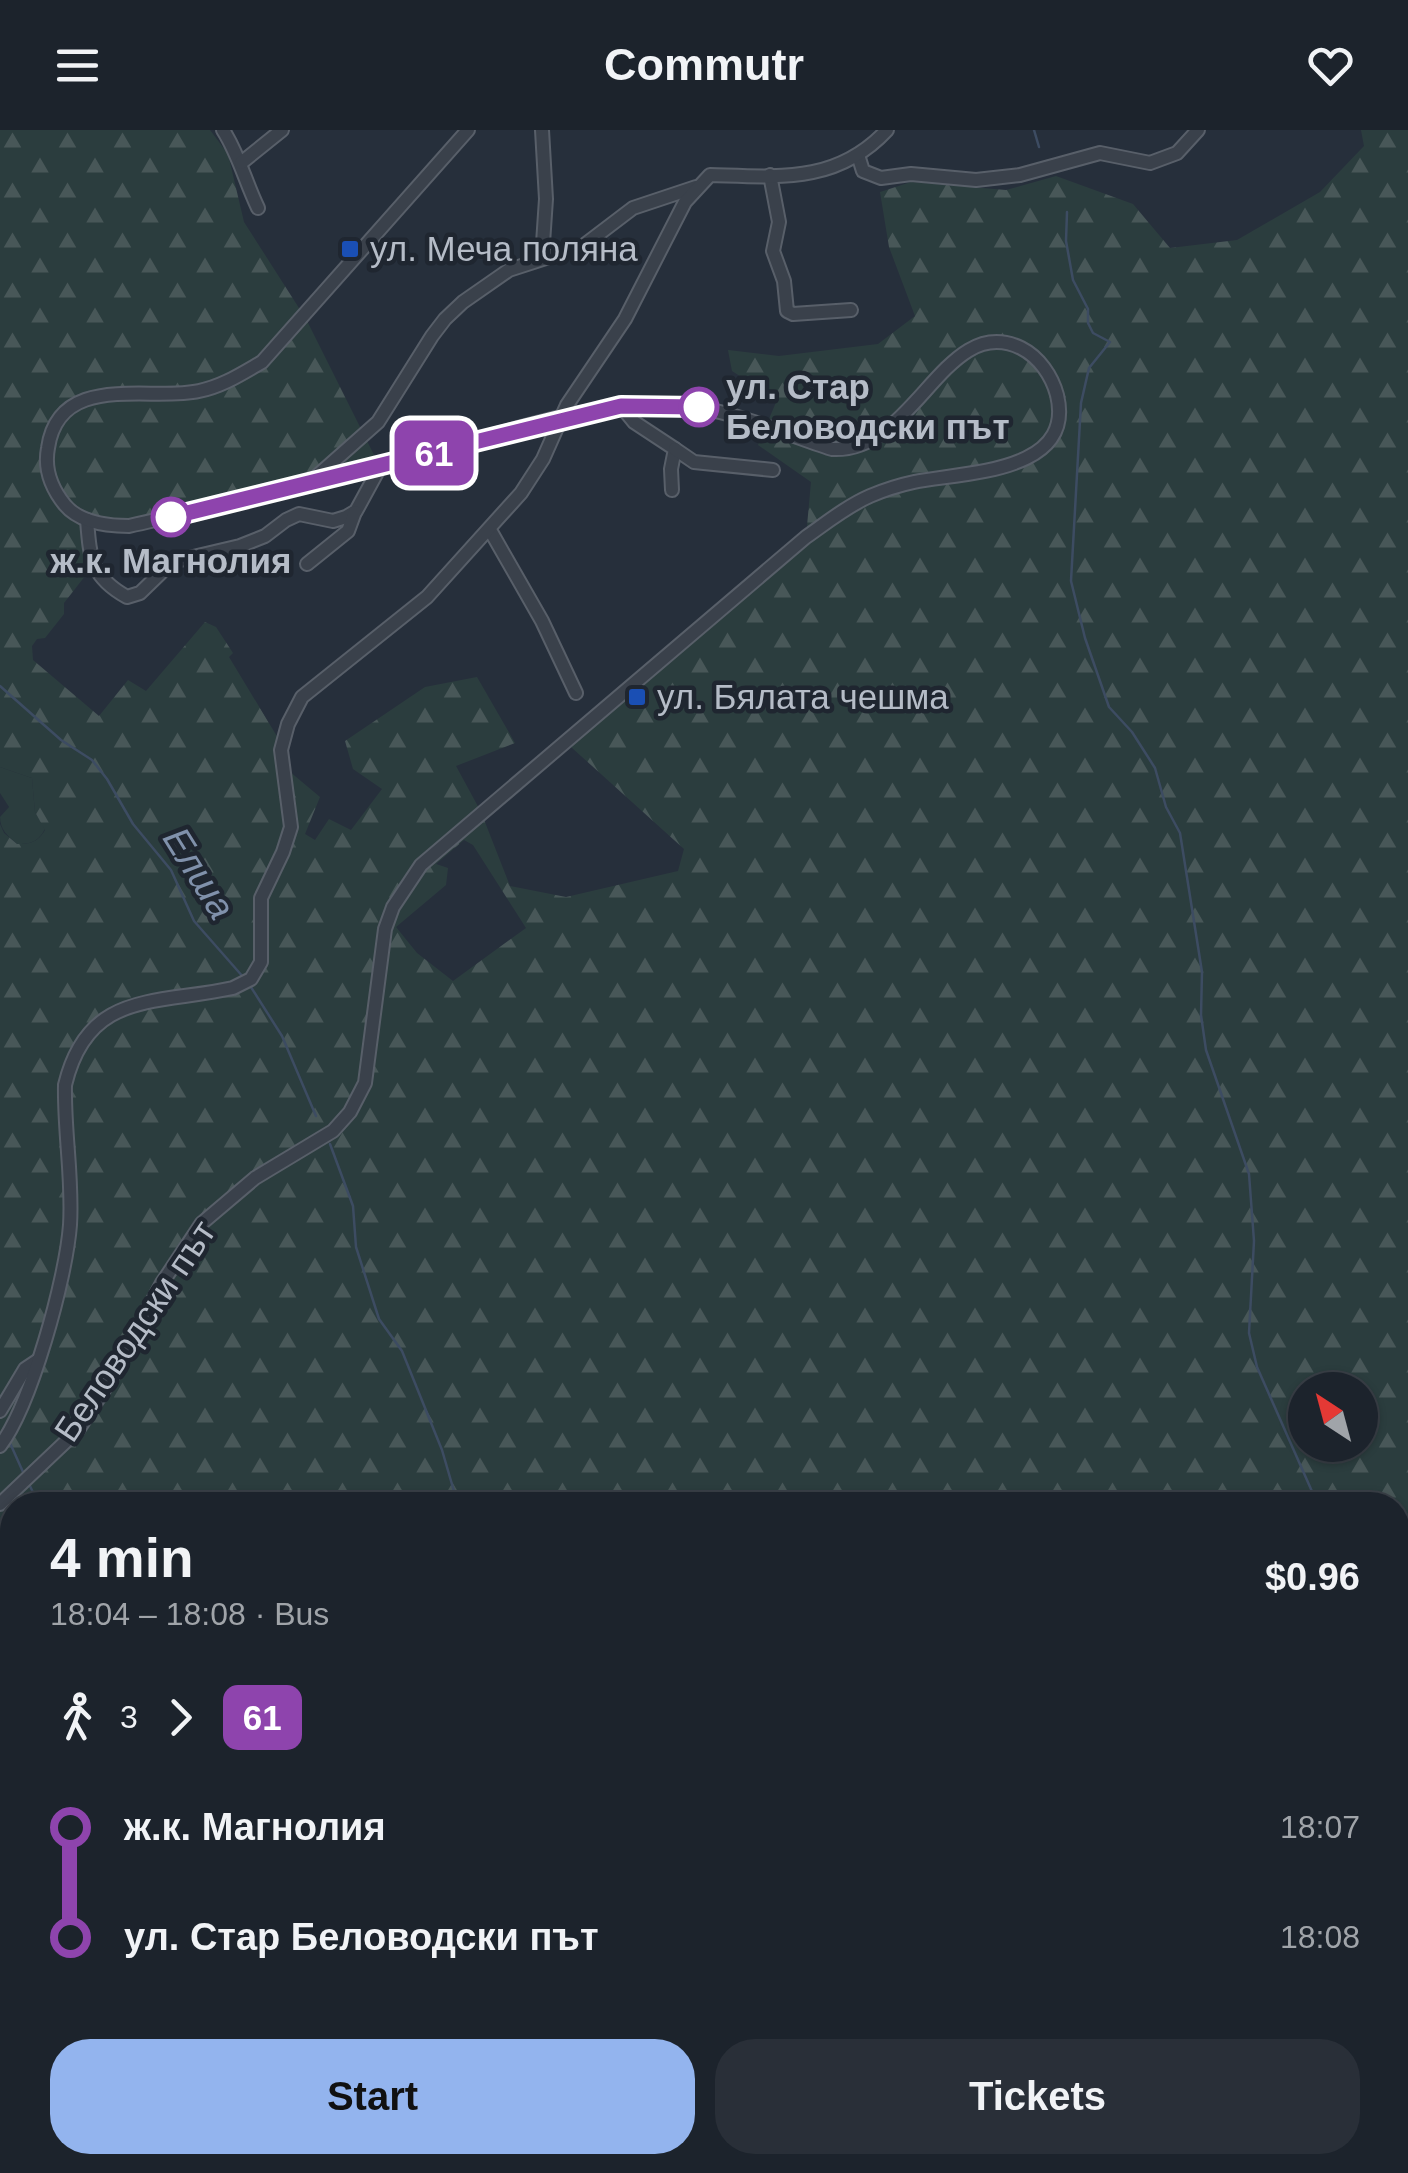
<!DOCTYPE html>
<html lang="en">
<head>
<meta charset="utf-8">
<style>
  :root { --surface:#1c232c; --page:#292f38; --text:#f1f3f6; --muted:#a0a4a9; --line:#3a4048; --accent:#93b4ee }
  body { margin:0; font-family:Helvetica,sans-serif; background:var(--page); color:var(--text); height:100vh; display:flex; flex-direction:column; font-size:38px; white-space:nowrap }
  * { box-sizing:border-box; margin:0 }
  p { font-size:32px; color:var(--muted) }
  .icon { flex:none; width:55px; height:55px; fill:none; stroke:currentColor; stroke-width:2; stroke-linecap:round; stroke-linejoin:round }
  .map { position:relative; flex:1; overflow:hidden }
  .drawer { position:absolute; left:0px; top:1362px; width:1410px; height:682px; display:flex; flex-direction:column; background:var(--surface); border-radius:40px 40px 0 0; box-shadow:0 2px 8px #0004,0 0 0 2px var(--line) }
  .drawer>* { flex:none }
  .badge { padding:0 20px; border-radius:15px; font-size:35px; line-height:65px }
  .needle { width:65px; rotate:324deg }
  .controls { position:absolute; left:1288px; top:1242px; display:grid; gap:20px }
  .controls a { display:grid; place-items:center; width:90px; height:90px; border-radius:50%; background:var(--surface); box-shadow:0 2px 8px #0004,0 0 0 2px var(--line); font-size:50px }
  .map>.badge { position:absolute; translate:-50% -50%; box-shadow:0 0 0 5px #fff }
  .legs { display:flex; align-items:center; gap:15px; height:110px; padding:0 50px; font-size:32px }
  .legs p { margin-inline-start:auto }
  .headline { display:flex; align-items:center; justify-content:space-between; height:170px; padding:0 50px }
  h1 { font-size:55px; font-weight:700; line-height:75px }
  .button { display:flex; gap:20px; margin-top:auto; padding:20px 50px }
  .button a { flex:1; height:115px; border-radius:40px; background:var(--accent); color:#111; font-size:40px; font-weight:700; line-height:115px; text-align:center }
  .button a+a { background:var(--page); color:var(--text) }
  ul { padding:0 50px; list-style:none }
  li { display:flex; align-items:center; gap:35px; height:110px; font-size:38px }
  li i { display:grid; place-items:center; width:15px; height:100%; margin:0 12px; background:currentColor }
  li i::after { content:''; width:25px; height:25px; margin:-12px; border:8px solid; border-radius:50%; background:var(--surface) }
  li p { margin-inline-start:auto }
  li:first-child i { background:linear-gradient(#0000 50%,currentColor 0) }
  li:last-child i { background:linear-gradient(currentColor 50%,#0000 0) }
  header { display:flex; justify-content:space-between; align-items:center; height:130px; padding:0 50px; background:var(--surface); font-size:45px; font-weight:700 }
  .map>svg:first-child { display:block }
</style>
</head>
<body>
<header><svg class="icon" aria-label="menu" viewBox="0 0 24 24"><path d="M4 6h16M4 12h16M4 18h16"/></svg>Commutr<svg class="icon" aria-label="heart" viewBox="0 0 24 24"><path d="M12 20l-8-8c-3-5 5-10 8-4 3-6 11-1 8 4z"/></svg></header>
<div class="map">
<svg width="1408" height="2043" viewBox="0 0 1408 2043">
  <defs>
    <pattern id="forest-firs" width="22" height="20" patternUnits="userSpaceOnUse" patternTransform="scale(2.5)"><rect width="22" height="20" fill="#2b3d3e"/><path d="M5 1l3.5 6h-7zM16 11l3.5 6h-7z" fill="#485758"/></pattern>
  </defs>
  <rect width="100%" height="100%" fill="#262f3b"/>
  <path fill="#2b3d3e" d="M0,637L32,648L35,682L45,699C38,712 31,714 17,714C8,706 0,700 0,687L9,677L0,663Z"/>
  <path fill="url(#forest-firs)" fill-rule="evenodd" d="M0,0H210L228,24L244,92L306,189L380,337L306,356L84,398V423L89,441L64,473V484L45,508L37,509L32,516L33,530L99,586L128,550L146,561L205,492L216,497L233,523L229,527L278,608L283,636L320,667L305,704L315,710L329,689L351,700L382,659L353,639L345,611L425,557L477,547L515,613L456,636L481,682L510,756L566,767L678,741L684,719L571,617L589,589L806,407L811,352L758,315L777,270L732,241L728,220L779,226L878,214L915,186L889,117L880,62L911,52L1006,60L1056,46L1133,74L1170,118L1237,110L1320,62L1364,16L1361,0H1408V2043H0V694L4,703L17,714C31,714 38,712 45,700L35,682L32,648L0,637ZM464,710L473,715L526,798L453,851L417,823L396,797L446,755L448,738L436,734ZM1305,1260H1360V1315H1305ZM12,1375H1398V2032H12Z"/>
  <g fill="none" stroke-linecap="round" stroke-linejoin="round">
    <g stroke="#3d4c62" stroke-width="2.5">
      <polyline points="1034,0 1039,17"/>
      <polyline points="1067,82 1066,111 1073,150 1088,179 1088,193 1093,203 1110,212 1089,238 1081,273 1071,451 1085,508 1109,577 1132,602 1155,638 1166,677 1180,703 1202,842 1201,885 1206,920 1249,1044 1254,1111 1249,1203 1257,1237 1318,1375"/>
      <polyline points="0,556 61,610 92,630 107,649 133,694 171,740 194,791 244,848"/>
      <polyline points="249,854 282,906 316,986"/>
      <polyline points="330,1014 353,1076 356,1117 379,1189 402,1221 442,1320 458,1375"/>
      <polyline points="10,1313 23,1342"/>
      <polyline points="29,1354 39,1375"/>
      <polyline points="1398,1478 1408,1485"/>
      <polyline points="0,1955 12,1964"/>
      <polyline points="122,2032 139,2043"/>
      <polyline points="776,2032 783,2043"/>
      <polyline points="1172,2032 1185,2043"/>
    </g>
    <defs>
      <g id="minor">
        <path d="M223,0C239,25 245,51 258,78"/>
        <polyline points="542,0 546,69 542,128"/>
        <polyline points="858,25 863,41 881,48 911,44 976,50 1020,45 1100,23 1150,33 1177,23 1198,0"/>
        <polyline points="241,33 282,0"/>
        <polyline points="770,45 779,92 773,121 784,151 787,181 793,184 851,180"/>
        <polyline points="621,276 634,292 675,319 671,339 672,360"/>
        <polyline points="675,319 694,332 773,340"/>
        <polyline points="308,354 378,292 432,206 445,189 463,172 509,140 583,116 633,78 696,57"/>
        <path d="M87,390C90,428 91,447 127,467L140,463L172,432L240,416L265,406L286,390L299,384L333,391L346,387L356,381L380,337"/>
        <polyline points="490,400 542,491 576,563"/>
        <polyline points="307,434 348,401 355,382"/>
        <polyline points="0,1281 25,1239 37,1231"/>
        <path d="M0,1316C31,1275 66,1149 70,1095C73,1049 64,1002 65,955C88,860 156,875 233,858L251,849L261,832V768L283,722L291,697L281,620L288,594L302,567L427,467L521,363L543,329L567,275L625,189L685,72L710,45C778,47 837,54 887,0"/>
        <path d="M0,1374L78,1300L111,1249L162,1153L202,1093L255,1048L333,1001L350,982L365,953L385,799L393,777L421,735L806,407C826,393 847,376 870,366C884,360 900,355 914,352C962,342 1076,344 1057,265C1052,246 1039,227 1021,218C945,181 915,324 832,319C782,303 730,279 678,275C593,268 486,309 403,331C313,356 221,375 129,396C107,396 80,393 65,375C52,359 44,339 48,318C59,241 150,272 199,261C223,256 241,244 262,232L468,0"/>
        <polyline points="1398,1774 1408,1777"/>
        <polyline points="1360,2043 1361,2032"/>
      </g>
    </defs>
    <use href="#minor" stroke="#585f69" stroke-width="16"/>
    <use href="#minor" stroke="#3a414b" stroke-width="12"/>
  </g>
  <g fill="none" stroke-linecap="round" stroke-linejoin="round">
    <defs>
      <polyline id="line-1" points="171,387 621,276 699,277"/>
    </defs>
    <use href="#line-1" stroke="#fff" stroke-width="22"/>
    <use href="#line-1" stroke="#8e44ad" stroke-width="15"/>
  </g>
  <g fill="#1a4fb4" stroke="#1f2630" stroke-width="4">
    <rect x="340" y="109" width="20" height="20" rx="5"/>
    <rect x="627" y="557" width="20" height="20" rx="5"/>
  </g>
  <g fill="#fff" stroke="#8e44ad" stroke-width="5">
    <circle cx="699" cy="277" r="18"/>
    <circle cx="171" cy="387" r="18"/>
  </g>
  <g text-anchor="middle" stroke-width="9" stroke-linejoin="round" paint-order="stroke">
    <g font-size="35" fill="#b5bcc7" stroke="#1f2630" text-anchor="start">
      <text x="370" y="131">ул. Меча поляна</text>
      <text x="657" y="579">ул. Бялата чешма</text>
    </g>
    <g font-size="35" font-weight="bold" fill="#b5bcc7" stroke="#1f2630" text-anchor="start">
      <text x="726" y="269">ул. Стар<tspan x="726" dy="40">Беловодски път</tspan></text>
      <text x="171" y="443" text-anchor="middle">ж.к. Магнолия</text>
    </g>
    <g font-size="35" fill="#b5bcc7" stroke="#1f2630">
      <text transform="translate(135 1201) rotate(-56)" y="12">Беловодски път</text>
    </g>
    <g font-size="38" font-style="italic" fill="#8091ab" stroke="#1f2630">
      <text transform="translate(199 743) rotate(58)" y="13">Елша</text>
    </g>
  </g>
</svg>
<div class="controls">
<a><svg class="needle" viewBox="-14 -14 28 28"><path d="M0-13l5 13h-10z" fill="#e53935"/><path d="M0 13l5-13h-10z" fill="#a0a4a9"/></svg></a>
</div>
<b class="badge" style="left:434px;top:323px;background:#8e44ad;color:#fff">61</b>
<section class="drawer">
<div class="headline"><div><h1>4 min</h1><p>18:04 – 18:08 · Bus</p></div><b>$0.96</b></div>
<div class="legs"><svg class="icon" aria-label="walk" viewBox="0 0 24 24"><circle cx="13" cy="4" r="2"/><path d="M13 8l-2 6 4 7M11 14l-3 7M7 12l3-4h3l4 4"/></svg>3<svg class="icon" aria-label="forward" viewBox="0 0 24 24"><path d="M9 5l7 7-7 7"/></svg><b class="badge" style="background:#8e44ad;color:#fff">61</b></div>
<ul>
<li><i style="color:#8e44ad"></i><b>ж.к. Магнолия</b><p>18:07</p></li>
<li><i style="color:#8e44ad"></i><b>ул. Стар Беловодски път</b><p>18:08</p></li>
</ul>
<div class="button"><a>Start</a><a>Tickets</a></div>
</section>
</div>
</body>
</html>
